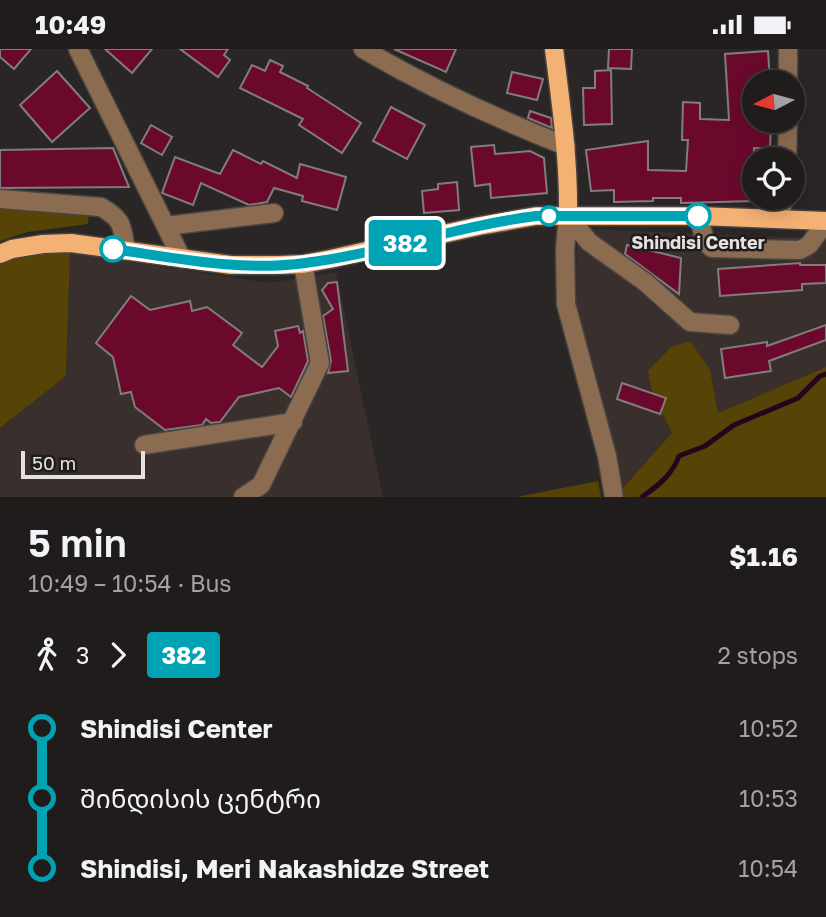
<!DOCTYPE html>
<html lang="en">
<head>
<meta charset="utf-8">
<style>
  :root { --surface:#201c1c; --page:#2d2929; --text:#f1f3f6; --muted:#a2a1a3; --line:#3d3a3b }
  body { margin:0; font-family:"Golos Text","Noto Sans Georgian",sans-serif; background:var(--page); color:var(--text); height:100vh; display:flex; flex-direction:column; font-size:26px; white-space:nowrap }
  * { box-sizing:border-box; margin:0 }
  p { font-size:23px; color:var(--muted) }
  .icon { flex:none; width:38px; height:38px; fill:none; stroke:currentColor; stroke-width:2; stroke-linecap:round; stroke-linejoin:round }
  .map { position:relative; height:448px; overflow:hidden }
  .side { display:flex; flex-direction:column; background:var(--surface); flex:1 }
  .side>* { flex:none }
  .badge { padding:0 14px; border-radius:5px; font-size:24px; line-height:46px }
  .needle { width:46px; rotate:264deg }
  .tools { position:absolute; left:742px; top:21px; display:grid; gap:14px }
  .tools a { display:grid; place-items:center; width:63px; height:63px; border-radius:50%; background:var(--surface); box-shadow:0 4px 18px #0003,0 0 0 2px var(--line); font-size:35px }
  .scale { position:absolute; left:21px; bottom:18px; width:124px; box-sizing:border-box; padding-left:7px; border:4px solid #e5e2e1; border-top:0; font-size:19px; line-height:24px; white-space:nowrap; color:#e5e2e1; -webkit-text-stroke:5px #201c1b; paint-order:stroke }
  .map>.badge { position:absolute; translate:-50% -50%; box-shadow:0 0 0 4px #fff }
  .legs { display:flex; align-items:center; gap:10px; height:77px; padding:0 28px; font-size:23px }
  .legs p { margin-inline-start:auto }
  .head { display:flex; align-items:center; justify-content:space-between; height:119px; padding:0 28px }
  h1 { font-size:38px; font-weight:600; line-height:52px }
  ul { padding:0 28px; list-style:none }
  li { display:flex; align-items:center; gap:24px; height:70px; font-size:26px }
  li i { display:grid; place-items:center; width:10px; height:100%; margin:0 9px; background:currentColor }
  li i::after { content:''; width:18px; height:18px; margin:-9px; border:5px solid; border-radius:50%; background:var(--surface) }
  li p { margin-inline-start:auto }
  li:first-child i { background:linear-gradient(#0000 50%,currentColor 0) }
  li:last-child i { background:linear-gradient(currentColor 50%,#0000 0) }
  .status { display:flex; justify-content:space-between; align-items:center; height:49px; padding:0 35px; background:var(--surface); direction:ltr }
  .status svg { height:19px; fill:currentColor }
  .map>svg:first-child { display:block }
</style>
</head>
<body>
<div class="status"><b>10:49</b><svg viewBox="0 0 49 12"><path d="M0 12V9h3v3zM5 12V6h3v6zM10 12V3h3v9zM15 12V0h3v12zM26 1h20v11H26zM47 4h2v5h-2z"/></svg></div>
<div class="map">
<svg width="826" height="448" viewBox="0 0 826 448">
  <rect width="100%" height="100%" fill="#2a2625"/>
  <g fill="#392f2c">
    <polygon points="588,180 826,190 826,318 718,364 710,320 690,293 653,347 672,384 621,441 575,251 577,194"/>
    <polygon points="70,202 122,212 269,234 336,223 383,448 0,448 0,379 66,327"/>
  </g>
  <g fill="#564406">
    <polygon points="0,147 90,150 88,175 27,183 0,192"/>
    <polygon points="70,202 66,327 0,379 0,212 29,203"/>
    <polygon points="690,292 710,320 718,364 826,318 826,448 623,448 621,441 672,384 653,347 648,322 671,298"/>
    <polygon points="598,432 601,448 517,448"/>
  </g>
  <g fill="none" stroke-linecap="round" stroke-linejoin="round">
    <path stroke="#28021f" stroke-width="5" d="M642,448C659,436 672,426 679,407L705,397L734,376L798,349L820,327L826,325"/>
  </g>
  <g fill="#6b092d" stroke="#827c7d" stroke-width="2">
    <polygon points="0,0 31,0 14,20 0,8"/>
    <polygon points="105,0 152,0 132,24"/>
    <polygon points="180,0 228,0 224,6 230,11 218,28"/>
    <polygon points="394,0 456,0 446,23"/>
    <polygon points="609,0 632,0 631,20 608,19"/>
    <polygon points="768,2 770,33 754,33 754,73 771,74 770,100 754,99 754,152 681,154 681,149 653,149 653,152 614,153 614,141 591,142 586,101 648,92 648,121 686,122 688,91 682,91 683,53 700,54 700,70 729,71 725,5"/>
    <polygon points="270,11 283,17 280,23 308,37 307,39 361,74 342,104 299,76 303,70 240,39 252,16 265,22"/>
    <polygon points="611,21 612,75 584,76 583,39 595,39 595,22"/>
    <polygon points="57,22 90,59 52,93 20,56"/>
    <polygon points="512,23 543,30 537,51 507,44"/>
    <polygon points="391,58 425,76 407,110 373,92"/>
    <polygon points="530,62 551,69 552,79 528,69"/>
    <polygon points="151,76 172,88 162,106 141,94"/>
    <polygon points="494,96 495,105 530,102 544,109 547,144 491,149 490,135 475,137 471,98"/>
    <polygon points="113,99 129,138 0,139 0,101"/>
    <polygon points="233,101 261,115 263,112 297,129 300,115 346,128 337,161 302,152 303,147 274,139 267,153 249,156 201,134 193,156 162,144 175,108 220,125"/>
    <polygon points="457,133 459,161 424,164 422,142 438,140 438,135"/>
    <polygon points="627,196 681,209 679,245 625,205"/>
    <polygon points="800,214 800,216 826,216 826,234 802,235 802,241 720,247 718,220"/>
    <polygon points="337,233 348,322 328,324 331,312 323,267 333,260 322,241 328,234"/>
    <polygon points="131,247 150,261 190,252 192,262 207,258 242,284 233,296 262,318 278,297 275,282 298,277 300,284 303,282 308,312 291,348 279,339 239,348 220,373 211,374 206,370 202,376 165,381 135,358 131,343 121,345 113,308 96,294"/>
    <polygon points="826,276 826,291 769,312 771,322 725,329 721,300 767,293 767,297"/>
    <polygon points="622,334 666,349 660,365 617,350"/>
  </g>
  <g fill="none" stroke-linecap="round" stroke-linejoin="round">
    <defs>
      <g id="minor">
        <polyline points="78,0 182,210"/>
        <path d="M363,0C428,38 497,70 566,97"/>
        <polyline points="788,0 788,33"/>
        <polyline points="787,110 788,72"/>
        <path d="M0,150L101,158C124,171 122,178 126,202"/>
        <polyline points="568,167 565,200 566,255 607,407 614,448"/>
        <polyline points="568,167 589,193 645,233 690,273 730,276"/>
        <polyline points="698,167 706,194 712,199 800,201 809,196 826,173"/>
        <polyline points="781,170 783,149"/>
        <polyline points="166,177 274,164"/>
        <polyline points="144,396 293,373"/>
        <polyline points="243,448 261,436 320,314 303,215"/>
      </g>
      <g id="major">
        <path d="M554,0C561,56 569,111 568,167"/>
        <polyline points="0,205 12,200 43,195 71,194 231,216 279,216 303,215 330,210 479,177 536,167 698,167 826,172"/>
      </g>
    </defs>
    <use href="#minor" stroke="#484443" stroke-width="21"/>
    <use href="#major" stroke="#484443" stroke-width="21"/>
    <use href="#minor" stroke="#8c6c50" stroke-width="18"/>
    <use href="#major" stroke="#f4b174" stroke-width="18"/>
  </g>
  <g fill="none" stroke-linecap="round" stroke-linejoin="round">
    <defs>
      <path id="line-1" d="M113,200C176,209 241,223 305,214C383,204 458,177 536,167H698"/>
    </defs>
    <use href="#line-1" stroke="#fff" stroke-width="16"/>
    <use href="#line-1" stroke="#00a3b4" stroke-width="10"/>
  </g>
  <g fill="#fff" stroke="#00a3b4" stroke-width="3.5">
    <circle cx="549" cy="167" r="9"/>
    <circle cx="698" cy="167" r="12"/>
    <circle cx="113" cy="200" r="12"/>
  </g>
  <g text-anchor="middle" stroke-width="5" stroke-linejoin="round" paint-order="stroke">
    <g font-size="18" font-weight="bold" fill="#e5e2e1" stroke="#201c1b">
      <text x="698" y="200">Shindisi Center</text>
    </g>
  </g>
</svg>
<div class="tools">
<a><svg class="needle" viewBox="-14 -14 28 28"><path d="M0-13l5 13h-10z" fill="#e53935"/><path d="M0 13l5-13h-10z" fill="#a2a1a3"/></svg></a>
<a><svg class="icon" aria-label="locate" viewBox="0 0 24 24"><circle cx="12" cy="12" r="6"/><path d="M12 2v4M12 18v4M2 12h4M18 12h4"/></svg></a>
</div>
<div class="scale">50 m</div>
<b class="badge" style="left:405px;top:194px;background:#00a3b4;color:#fff">382</b>
</div>
<section class="side">
<div class="head"><div><h1>5 min</h1><p>10:49 – 10:54 · Bus</p></div><b>$1.16</b></div>
<div class="legs"><svg class="icon" aria-label="walk" viewBox="0 0 24 24"><circle cx="13" cy="4" r="2"/><path d="M13 8l-2 6 4 7M11 14l-3 7M7 12l3-4h3l4 4"/></svg>3<svg class="icon" aria-label="forward" viewBox="0 0 24 24"><path d="M9 5l7 7-7 7"/></svg><b class="badge" style="background:#00a3b4;color:#fff">382</b><p>2 stops</p></div>
<ul>
<li><i style="color:#00a3b4"></i><b>Shindisi Center</b><p>10:52</p></li>
<li><i style="color:#00a3b4"></i><span>შინდისის ცენტრი</span><p>10:53</p></li>
<li><i style="color:#00a3b4"></i><b>Shindisi, Meri Nakashidze Street</b><p>10:54</p></li>
</ul>
</section>
</body>
</html>
